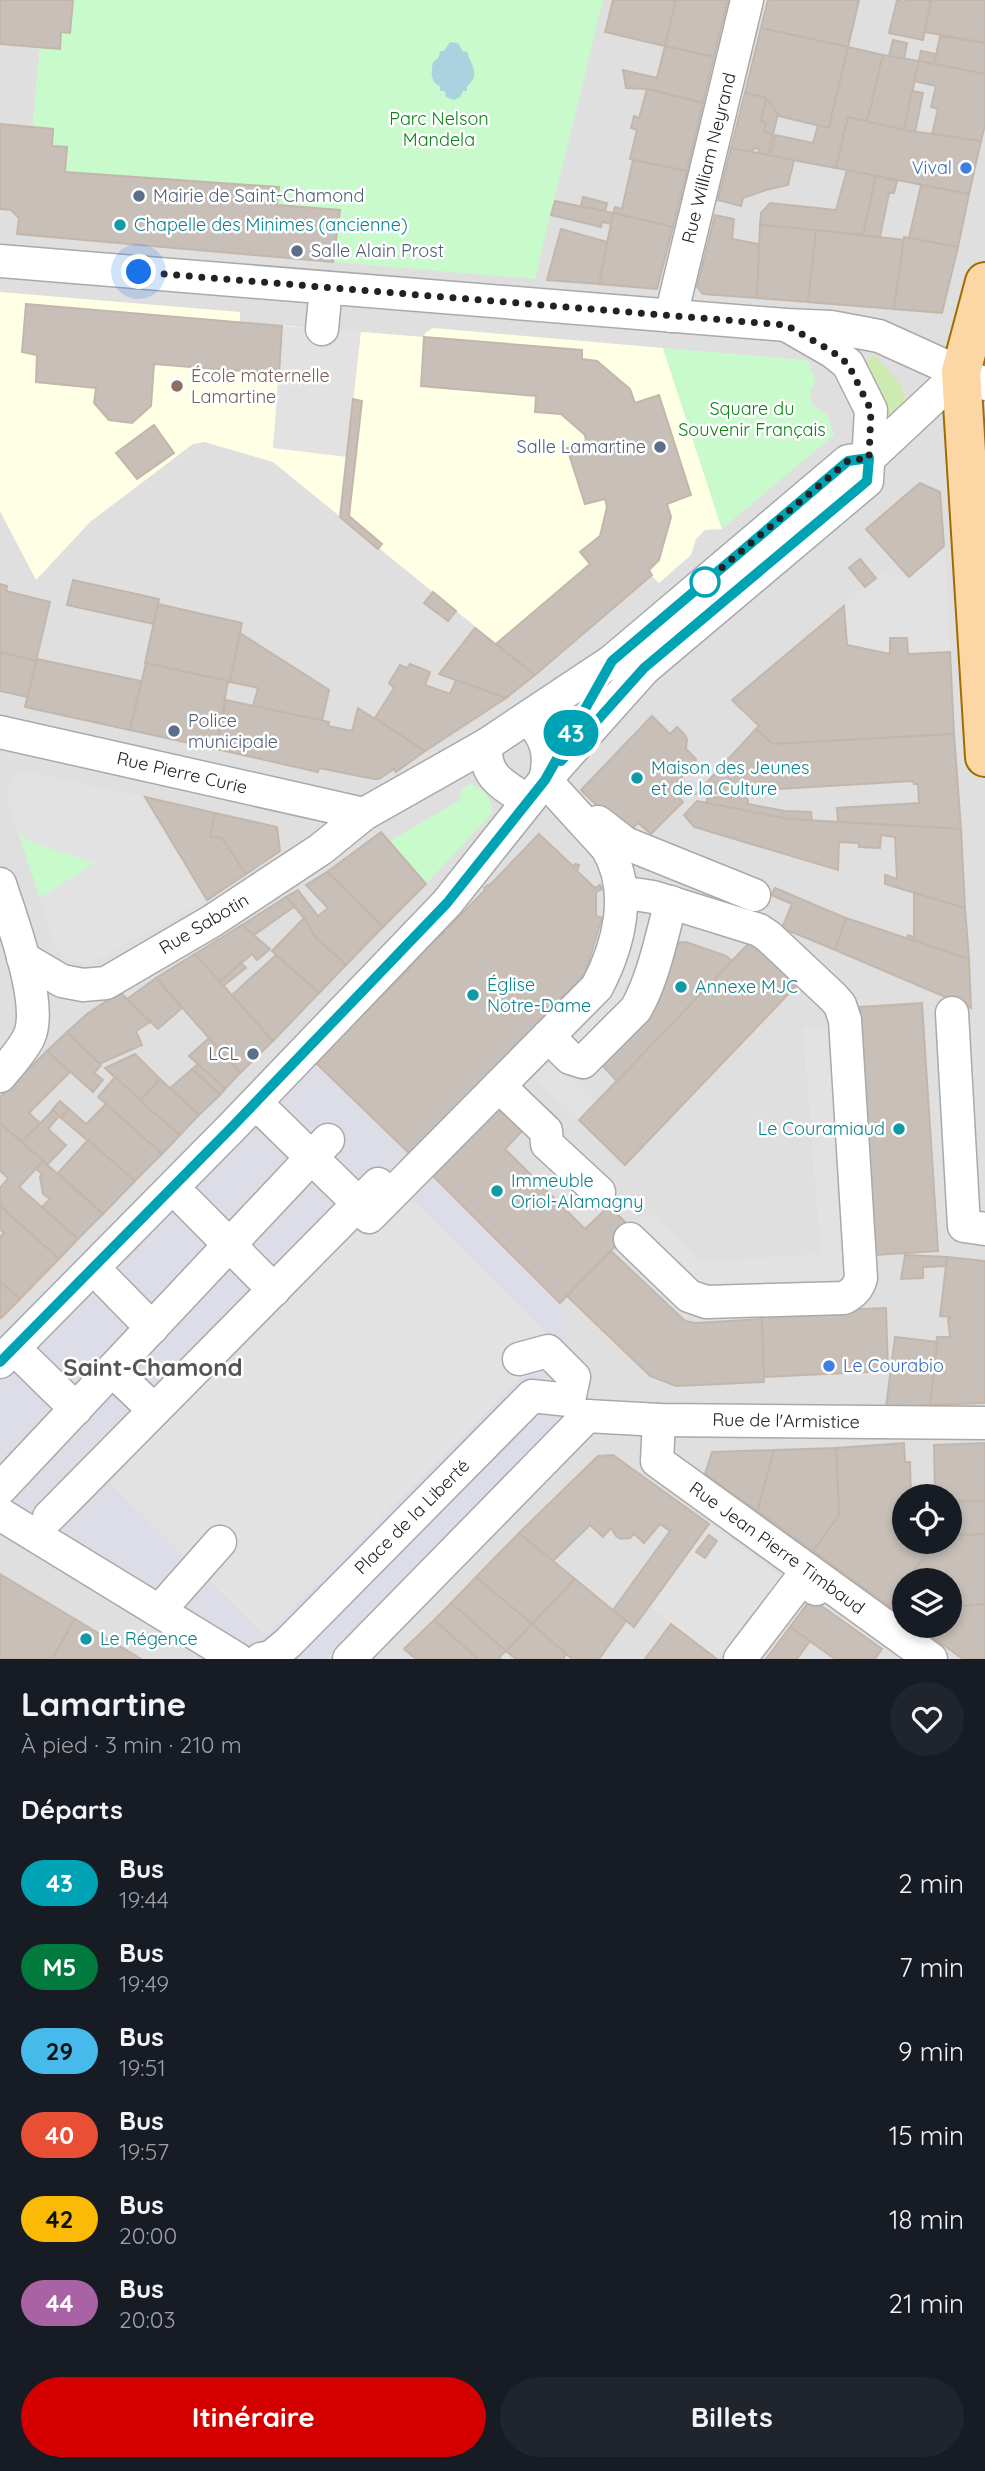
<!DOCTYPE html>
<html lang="fr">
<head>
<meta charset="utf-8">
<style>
  :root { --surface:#171b24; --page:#20242c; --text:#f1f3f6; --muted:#9ea1a6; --accent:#d40000 }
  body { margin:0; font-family:Quicksand,sans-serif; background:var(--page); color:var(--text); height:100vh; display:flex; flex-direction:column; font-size:26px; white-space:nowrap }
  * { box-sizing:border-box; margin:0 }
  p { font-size:23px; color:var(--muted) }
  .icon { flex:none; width:38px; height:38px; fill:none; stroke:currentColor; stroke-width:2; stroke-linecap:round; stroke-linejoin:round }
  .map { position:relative; height:1659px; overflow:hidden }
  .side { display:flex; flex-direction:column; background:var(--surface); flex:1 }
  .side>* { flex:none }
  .badge { padding:0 14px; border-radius:23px; font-size:24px; line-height:46px }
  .buttons { position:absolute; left:892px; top:1484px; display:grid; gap:14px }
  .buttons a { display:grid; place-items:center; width:70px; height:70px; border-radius:50%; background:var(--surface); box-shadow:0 4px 10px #0003; font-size:35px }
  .you { position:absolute; width:35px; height:35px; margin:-18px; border:5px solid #fff; border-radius:50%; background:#1a73e8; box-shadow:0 0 0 10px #1a73e833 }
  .map>.badge { position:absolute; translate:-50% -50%; box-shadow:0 0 0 4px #fff }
  h2 { padding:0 21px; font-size:26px; line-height:63px }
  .round { display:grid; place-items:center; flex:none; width:74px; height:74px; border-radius:37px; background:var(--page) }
  .overview { display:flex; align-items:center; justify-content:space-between; height:119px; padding:0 21px }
  h1 { font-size:33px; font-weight:700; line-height:52px }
  .primary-button { display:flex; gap:14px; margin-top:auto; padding:14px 21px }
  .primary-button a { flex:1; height:80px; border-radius:42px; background:var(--accent); color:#fff; font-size:28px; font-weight:700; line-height:80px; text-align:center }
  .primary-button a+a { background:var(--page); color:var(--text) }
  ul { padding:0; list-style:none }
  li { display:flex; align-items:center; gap:21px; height:84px; padding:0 21px }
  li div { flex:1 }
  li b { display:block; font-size:26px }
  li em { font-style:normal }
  li .badge { min-width:77px; font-weight:700; text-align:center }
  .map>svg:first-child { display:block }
</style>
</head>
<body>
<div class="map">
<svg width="985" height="1659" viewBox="0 0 985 1659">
  <rect width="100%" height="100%" fill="#f2efe9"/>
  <path fill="#e0dfdf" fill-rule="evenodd" d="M0,0H985V1659H0ZM905,1496H950V1542H905ZM905,1580H950V1626H905Z"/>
  <polygon fill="#ffffe5" points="0,292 240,312 240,322 424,337 425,333 433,328 663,348 722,529 705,530 696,539 691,555 659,583 652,576 535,675 273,462 204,442 193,444 90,522 36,580 0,511"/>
  <path fill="#cdebb0" d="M874,355C887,370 906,383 905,404L885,421L862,365Z"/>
  <g fill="#c8facc">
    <polygon points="73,0 603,0 535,279 333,262 277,205 278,187 65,172 67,147 31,144 41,31"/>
    <polygon points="663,348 808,360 815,380 810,393 811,400 814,406 827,415 834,435 722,529"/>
    <path d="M470,784C484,789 492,798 492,813L426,884L390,841L460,800L461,789Z"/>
    <polygon points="18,832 31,842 96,863 40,898"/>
  </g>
  <g fill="#e2e2e2">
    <polygon points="282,326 361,331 347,457 273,448"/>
    <polygon points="944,546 950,652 908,654 906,638 891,638 890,654 847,645 844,606 881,574 909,576"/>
    <polygon points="19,770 145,797 207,900 91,963 72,962 56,951 40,898 95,863 31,842 18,832 9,805 7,788"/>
    <polygon points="635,922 661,923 639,993 593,1051 569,1041 612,997"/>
    <polygon points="834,1026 853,1281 699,1288 632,1229 649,1212 701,1261 821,1254 803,1028"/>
    <polygon points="551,1059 596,1103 579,1120 534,1077"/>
    <polygon points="396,1183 557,1342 265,1637 105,1478"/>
    <polygon points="522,1418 525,1428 311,1644 301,1642"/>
    <polygon points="538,1441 549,1445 337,1659 326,1659"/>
    <polygon points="559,1458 561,1469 373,1659 359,1659"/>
    <polygon points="709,1524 781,1576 717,1659 649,1606"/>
  </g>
  <g fill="#dddde8" fill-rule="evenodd">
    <path d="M310,1058L560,1303L569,1350L282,1637L252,1649L0,1495V1382L241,1139ZM396,1183L556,1342L265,1636L105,1478Z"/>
    <polygon points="531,1409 550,1412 559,1422 560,1429 549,1445 538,1441 326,1659 289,1659 301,1642 312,1644 524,1428 522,1418"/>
  </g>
  <path fill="#aad3df" d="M450,42L458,43L463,52L467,51C470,64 482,75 467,86V91H463L460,97L454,100L446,97L445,91H440V86C430,82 431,72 433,62L439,57L440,51H444Z"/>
  <g fill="#c7bfb8" stroke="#c4b6ab" stroke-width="2">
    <polygon points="0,0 73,0 70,33 61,32 60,49 0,44"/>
    <polygon points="613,0 676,0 665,46 605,32"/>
    <polygon points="676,0 728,0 714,57 665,46"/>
    <polygon points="768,0 859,0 848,47 761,28"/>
    <polygon points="897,0 904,2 905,0 931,0 923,40 889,33"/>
    <polygon points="931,0 985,0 985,43 925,32"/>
    <polygon points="761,28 848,47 829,128 779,116 766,98 745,93"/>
    <polygon points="940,36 985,43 985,74 934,65"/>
    <polygon points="893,40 907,43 904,59 889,56"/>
    <polygon points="665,46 714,57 703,103 647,89 626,88 623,70 657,78"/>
    <polygon points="848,47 883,55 867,122 848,117 836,168 770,156 775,135 813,143 818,125 829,128"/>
    <polygon points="921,51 936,54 934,65 919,61"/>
    <polygon points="883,55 919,61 904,130 867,122"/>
    <polygon points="919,61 985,74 985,125 981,141 932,134 938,109 931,107 936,86 914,81"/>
    <polygon points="647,89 703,103 687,171 630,159 637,130 631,128 634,116 639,118"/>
    <polygon points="912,91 923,93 915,132 904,130"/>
    <polygon points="745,93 766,98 761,120 766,124 764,132 773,134 768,155 758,153 759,149 754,148 752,152 731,148"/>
    <polygon points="766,100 769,101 778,114 773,134 764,132 766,124 761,120"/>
    <polygon points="848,117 904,130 981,141 969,194 836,168"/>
    <polygon points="0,124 53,129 52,146 67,147 65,172 279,187 277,205 340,210 333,262 17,234 19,218 11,210 0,209"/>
    <polygon points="731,148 794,160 788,185 766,190 743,198 741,206 718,200"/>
    <polygon points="633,160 687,171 673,227 613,213 615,207 622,209"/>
    <polygon points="847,170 876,176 863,235 760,225 761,213 770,203 836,210"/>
    <polygon points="876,176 897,181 894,193 889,193 880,237 863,235"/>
    <polygon points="921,185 969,194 958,247 909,238"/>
    <polygon points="583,197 607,203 605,212 581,206"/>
    <polygon points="555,201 613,213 611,224 602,222 601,227 551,215"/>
    <polygon points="613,213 673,227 657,289 599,284"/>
    <polygon points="715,215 734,219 732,239 759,244 757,298 703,294 697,287"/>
    <polygon points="760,225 816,230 808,302 757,298"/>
    <polygon points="561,229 607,242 599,284 547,280"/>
    <polygon points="816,230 904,240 894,309 808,302"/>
    <polygon points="904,237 958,247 942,313 894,309"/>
    <polygon points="26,304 282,326 279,374 154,364 151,406 132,423 109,420 94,403 96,388 36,382 37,355 22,352"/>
    <polygon points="424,337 582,350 582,359 597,361 630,389 635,403 659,395 691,495 667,504 671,517 659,560 649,570 652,575 535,675 496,644 590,564 580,552 600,536 607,507 605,499 585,504 567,448 586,441 585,435 561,414 535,412 536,396 421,386"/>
    <polygon points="353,399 362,401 349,516 382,544 378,549 340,517"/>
    <polygon points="154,425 174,453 137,479 116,453"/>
    <polygon points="920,483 940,492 944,546 909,577 866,529"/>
    <polygon points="860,559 876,578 865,587 849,568"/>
    <polygon points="73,580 159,599 154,624 67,605"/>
    <polygon points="0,584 7,586 6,591 50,602 36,661 0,652"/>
    <polygon points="433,592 456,611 448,621 424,603"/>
    <polygon points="158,604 242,623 230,682 145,663"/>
    <polygon points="844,606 847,645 890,654 890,638 907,638 908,654 950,652 954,734 773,744 756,729 759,726 732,700"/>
    <polygon points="475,628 535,675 506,698 439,674"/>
    <polygon points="240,633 329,690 322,721 253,706 258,688 230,682"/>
    <polygon points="0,652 36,661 28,697 0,691"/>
    <polygon points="37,659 141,681 130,730 25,707"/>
    <polygon points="146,663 228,681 216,749 130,730"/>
    <polygon points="410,664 430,672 425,685 450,694 456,680 506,698 425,751 375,718 394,688 389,683 400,665 407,668"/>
    <polygon points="226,700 329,722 328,726 352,731 358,708 425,751 396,772 394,769 379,779 374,779 319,768 318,772 216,749"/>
    <polygon points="652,716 670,734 677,727 685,735 687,739 686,749 696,759 695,764 670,789 683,802 651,834 638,823 628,833 625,833 581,790"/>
    <polygon points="756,729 773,744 954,734 961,829 838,822 837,808 919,803 918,784 914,784 913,781 696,794"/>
    <polygon points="747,796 748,804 785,811 811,812 812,821 788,819 707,803 707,798"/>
    <polygon points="145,797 215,813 210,836 222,838 246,874 207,900"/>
    <polygon points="697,801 788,819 961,829 965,908 885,884 885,875 897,879 895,837 881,835 880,848 859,847 859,843 839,842 838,870 694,827 684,815"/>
    <polygon points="215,813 277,827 280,851 246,874 222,838 210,836"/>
    <polygon points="381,832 426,884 383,927 327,872"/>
    <polygon points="539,834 574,867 575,864 579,865 577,871 595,888 600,885 602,889 596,892 596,916 602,918 585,974 581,977 583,979 575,984 543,1017 544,1018 541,1023 518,1044 516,1048 515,1047 497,1064 498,1066 494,1068 474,1091 434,1129 430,1136 428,1135 424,1139 425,1141 411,1155 316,1063 316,1061 406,972 437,936 439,937 444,932 443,930 447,926 449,927 485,890 484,888 488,885 489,886"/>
    <polygon points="327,872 383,927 346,965 316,938 304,918 286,897 298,890 318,916 328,908 306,885"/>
    <polygon points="775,888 846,918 835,950 782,928 792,904 771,895"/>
    <polygon points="914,893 965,908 969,959 907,938 908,935 914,937"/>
    <polygon points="286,897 295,906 254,935 242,925"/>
    <polygon points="304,918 316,938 346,965 319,993 272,951"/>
    <polygon points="846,918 969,959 971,1008 835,950"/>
    <polygon points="242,925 270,949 257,960 252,954 219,982 195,954"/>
    <polygon points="751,941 797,985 625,1165 579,1120"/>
    <polygon points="686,942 726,956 732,961 617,1081 600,1063 676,943"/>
    <polygon points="195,954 273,1041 240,1073 156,978"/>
    <polygon points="276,955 319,993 273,1041 232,995"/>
    <polygon points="241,963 246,968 223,986 219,982"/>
    <polygon points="156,978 182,1008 158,1029 127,999"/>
    <polygon points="120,992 150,1022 136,1031 142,1045 99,1064 67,1032 87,1014"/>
    <polygon points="922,1003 938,1251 875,1255 860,1007"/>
    <polygon points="67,1032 101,1065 94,1073 103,1080 93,1092 47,1051"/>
    <polygon points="209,1038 240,1073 225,1089 189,1056"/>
    <polygon points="47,1051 70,1072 29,1113 40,1123 22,1142 0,1123 0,1097"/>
    <polygon points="135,1054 160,1079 140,1101 105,1068"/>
    <polygon points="198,1064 225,1089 220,1095 192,1069"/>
    <polygon points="192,1069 220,1095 199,1115 170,1088"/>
    <polygon points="115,1077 180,1135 162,1154 98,1097"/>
    <polygon points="160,1079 199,1115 180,1135 140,1101"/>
    <polygon points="60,1101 69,1109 61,1118 52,1110"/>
    <polygon points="504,1102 528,1125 505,1149 585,1229 609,1206 632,1229 560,1303 432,1175"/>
    <polygon points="106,1104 162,1154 135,1181 61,1118 69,1109 86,1124"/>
    <polygon points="53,1110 59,1116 48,1129 66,1145 47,1165 22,1142"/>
    <polygon points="0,1123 43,1161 19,1187 78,1239 59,1259 0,1206 0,1188 8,1178 0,1171"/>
    <polygon points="88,1140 135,1181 103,1214 58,1173"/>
    <polygon points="43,1161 103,1214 78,1239 42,1207 50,1199 43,1194 40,1177 42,1174 36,1169"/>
    <polygon points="0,1206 59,1259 20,1299 0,1282 0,1237 4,1233 0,1229"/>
    <polygon points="611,1251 685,1321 696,1323 762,1319 764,1382 676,1386 650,1376 567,1296"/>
    <polygon points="905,1255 947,1257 946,1266 923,1267 923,1278 901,1279"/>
    <polygon points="947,1257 985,1261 985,1403 930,1405 937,1337 950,1337 948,1319 952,1317 940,1316"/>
    <polygon points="0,1282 20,1299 1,1318 0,1317"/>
    <polygon points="886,1308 888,1371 764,1377 762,1313"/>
    <polygon points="895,1337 937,1342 930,1405 886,1407"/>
    <polygon points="904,1443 905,1462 910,1462 911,1496 905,1496 905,1542 936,1542 907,1580 905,1580 905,1584 889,1606 813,1551 839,1515 836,1448"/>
    <polygon points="985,1443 985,1501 950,1502 950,1496 935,1496 934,1445"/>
    <polygon points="836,1448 839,1515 813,1551 757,1511 774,1450"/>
    <polygon points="774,1450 757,1511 705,1474 712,1452"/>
    <polygon points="613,1455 709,1524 634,1627 613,1610 670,1531 660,1524 644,1543 634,1534 630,1538 621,1539 616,1536 611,1528 603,1537 590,1525 553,1561 519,1533 598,1456"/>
    <polygon points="985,1501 985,1534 950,1536 950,1502"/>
    <polygon points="519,1533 575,1579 532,1624 476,1577"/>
    <polygon points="985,1534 985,1604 950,1607 950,1580 907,1580 936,1542 950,1542 950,1536"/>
    <polygon points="709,1535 717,1541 705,1558 696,1552"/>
    <polygon points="0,1574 75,1619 52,1659 0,1659"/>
    <polygon points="476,1577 532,1624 506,1651 451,1603"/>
    <polygon points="575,1579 626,1621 599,1659 572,1659 532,1624"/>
    <polygon points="905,1584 905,1617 889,1606"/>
    <polygon points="816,1602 882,1649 875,1659 835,1659 790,1627 808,1603"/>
    <polygon points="451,1603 506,1651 499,1657 501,1659 478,1659 434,1620"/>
    <polygon points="985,1604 985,1659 963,1659 924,1631 928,1626 950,1626 950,1607"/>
    <polygon points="75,1619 141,1659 52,1659"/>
    <polygon points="434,1620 478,1659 416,1659 404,1649"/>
    <polygon points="532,1624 566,1654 563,1659 516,1659 506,1651"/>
    <polygon points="671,1624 717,1659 645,1659"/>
    <polygon points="790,1627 810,1641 797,1659 766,1659"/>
  </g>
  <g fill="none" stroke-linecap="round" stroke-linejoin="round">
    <defs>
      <g id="minor">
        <polyline points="0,261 786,325 831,327 879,336 985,384"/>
        <polyline points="671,316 747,0"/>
        <polyline points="322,329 326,288"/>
        <path d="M527,718C546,735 552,754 545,780"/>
        <polyline points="0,732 364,814"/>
        <path d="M486,745C484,778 504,785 528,801"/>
        <polyline points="598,822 625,843 754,895"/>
        <path d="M0,884C11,918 44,1004 29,1037C22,1051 10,1064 0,1076"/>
        <path d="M621,892L653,897L759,930L768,936L833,997L840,1005L845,1020L861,1278C858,1289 853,1293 844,1298L706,1302L689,1296L630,1239"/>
        <polyline points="23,958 62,981 83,985 106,983 212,921 321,849 364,814 486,745 612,661 848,461 869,458 961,372"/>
        <polyline points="952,1013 964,1226 985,1229"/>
        <path d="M548,1036L570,1058L583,1062L636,1009C654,977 661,938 671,902"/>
        <polyline points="499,1086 546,1131 547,1144 599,1192"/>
        <polyline points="263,1110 359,1204"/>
        <polyline points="186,1201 274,1290"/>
        <path d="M369,1217L597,987C619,945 633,891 607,848L545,780"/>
        <polyline points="106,1281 152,1328"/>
        <polyline points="519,1359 548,1351 574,1377 569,1400"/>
        <polyline points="27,1361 76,1409"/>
        <polyline points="0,1362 232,1127 447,903 545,780 644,669 867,481 871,410 848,364 833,352 786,325"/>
        <polyline points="112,1370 154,1410"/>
        <polyline points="587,1416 659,1420 985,1423"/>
        <polyline points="659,1420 657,1461 931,1659"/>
        <polyline points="1,1488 328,1140"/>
        <polyline points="0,1514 237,1659"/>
        <polyline points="49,1517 378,1184"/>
        <polyline points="159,1611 220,1542"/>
        <polyline points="261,1659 271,1657 288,1643 532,1396 569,1400"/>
        <polyline points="349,1659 587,1416"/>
        <polyline points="740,1659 808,1570 816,1589"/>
      </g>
      <polyline id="major" points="985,282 961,372 985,757"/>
    </defs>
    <use href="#minor" stroke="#a9a9a9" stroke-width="35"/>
    <use href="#major" stroke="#a06b00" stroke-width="42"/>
    <use href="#minor" stroke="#fff" stroke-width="32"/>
    <use href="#major" stroke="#fcd6a4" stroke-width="38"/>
  </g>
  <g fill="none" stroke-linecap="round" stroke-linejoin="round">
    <defs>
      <polyline id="line" points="0,1362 232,1127 447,903 545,780 612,661 848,461 869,458 867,481 644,668 561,761"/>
    </defs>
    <use href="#line" stroke="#fff" stroke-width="16"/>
    <use href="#line" stroke="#00a3b4" stroke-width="10"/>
    <polyline stroke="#222" stroke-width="7" stroke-dasharray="0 12.6" points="139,272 786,325 833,352 848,364 871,410 869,458 848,461 705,582"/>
  </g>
  <g fill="#3f7fe0" stroke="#fff" stroke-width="2.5">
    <circle cx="966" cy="168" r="7"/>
    <circle cx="829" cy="1366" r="7"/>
  </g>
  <g fill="#5c6f8a" stroke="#fff" stroke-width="2.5">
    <circle cx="139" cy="196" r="7"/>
    <circle cx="297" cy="251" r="7"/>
    <circle cx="660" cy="447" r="7"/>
    <circle cx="174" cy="731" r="7"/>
    <circle cx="253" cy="1054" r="7"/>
  </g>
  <g fill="#0f9aa8" stroke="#fff" stroke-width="2.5">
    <circle cx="120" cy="225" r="7"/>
    <circle cx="637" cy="778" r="7"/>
    <circle cx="681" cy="987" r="7"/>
    <circle cx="473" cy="995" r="7"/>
    <circle cx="899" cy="1129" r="7"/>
    <circle cx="497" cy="1191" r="7"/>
    <circle cx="86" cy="1639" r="7"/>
  </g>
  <circle fill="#8d6e63" stroke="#fff" stroke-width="2.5" cx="177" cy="386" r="7"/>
  <circle fill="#fff" stroke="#00a3b4" stroke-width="3.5" cx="705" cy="582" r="14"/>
  <g text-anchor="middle" stroke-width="5" stroke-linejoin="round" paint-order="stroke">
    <g font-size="18" fill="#0c8416" stroke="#fff">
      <text x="439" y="125">Parc Nelson<tspan x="439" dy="21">Mandela</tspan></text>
      <text x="752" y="415">Square du<tspan x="752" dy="21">Souvenir Français</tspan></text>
    </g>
    <g font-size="18" fill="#222" stroke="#fff">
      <text transform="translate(709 158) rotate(-76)" y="6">Rue William Neyrand</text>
      <text transform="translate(182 773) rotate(13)" y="6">Rue Pierre Curie</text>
      <text transform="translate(204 924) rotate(-31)" y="6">Rue Sabotin</text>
      <text transform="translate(786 1421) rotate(1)" y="6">Rue de l'Armistice</text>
      <text transform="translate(412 1517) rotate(-45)" y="6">Place de la Liberté</text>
      <text transform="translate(777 1548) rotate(36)" y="6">Rue Jean Pierre Timbaud</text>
    </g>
    <g font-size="18" fill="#366cbe" stroke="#fff" text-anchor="end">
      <text x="952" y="174">Vival</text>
      <text x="843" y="1372" text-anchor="start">Le Courabio</text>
    </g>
    <g font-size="18" fill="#4e5e75" stroke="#fff" text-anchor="start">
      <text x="153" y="202">Mairie de Saint-Chamond</text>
      <text x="311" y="257">Salle Alain Prost</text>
      <text x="646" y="453" text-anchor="end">Salle Lamartine</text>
      <text x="188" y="727">Police<tspan x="188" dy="21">municipale</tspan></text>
      <text x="239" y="1060" text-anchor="end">LCL</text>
    </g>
    <g font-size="18" fill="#0d838f" stroke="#fff" text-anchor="start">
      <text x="134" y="231">Chapelle des Minimes (ancienne)</text>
      <text x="651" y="774">Maison des Jeunes<tspan x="651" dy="21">et de la Culture</tspan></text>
      <text x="487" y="991">Église<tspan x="487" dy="21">Notre-Dame</tspan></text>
      <text x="695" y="993">Annexe MJC</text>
      <text x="885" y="1135" text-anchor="end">Le Couramiaud</text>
      <text x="511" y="1187">Immeuble<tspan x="511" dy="21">Oriol-Alamagny</tspan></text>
      <text x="100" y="1645">Le Régence</text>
    </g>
    <g font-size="18" fill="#785e54" stroke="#fff" text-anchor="start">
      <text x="191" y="382">École maternelle<tspan x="191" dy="21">Lamartine</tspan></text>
    </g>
    <g font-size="24" font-weight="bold" fill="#555" stroke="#fff">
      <text x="153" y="1376">Saint-Chamond</text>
    </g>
  </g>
</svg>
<div class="buttons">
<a><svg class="icon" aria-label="locate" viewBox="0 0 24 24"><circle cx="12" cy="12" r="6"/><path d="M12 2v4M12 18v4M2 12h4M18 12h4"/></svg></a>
<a><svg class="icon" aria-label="layers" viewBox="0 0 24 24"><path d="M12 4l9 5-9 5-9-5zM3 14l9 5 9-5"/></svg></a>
</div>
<div class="you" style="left:139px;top:272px"></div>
<b class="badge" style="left:571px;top:733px;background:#00a3b4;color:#fff">43</b>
</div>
<section class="side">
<div class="overview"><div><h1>Lamartine</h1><p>À pied · 3 min · 210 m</p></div><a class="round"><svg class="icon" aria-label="heart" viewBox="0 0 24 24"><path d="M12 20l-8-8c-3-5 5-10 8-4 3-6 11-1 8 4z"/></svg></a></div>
<h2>Départs</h2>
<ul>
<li><span class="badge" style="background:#00a3b4;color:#fff">43</span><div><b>Bus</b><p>19:44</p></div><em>2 min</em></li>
<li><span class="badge" style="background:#007b3d;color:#fff">M5</span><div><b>Bus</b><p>19:49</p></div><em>7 min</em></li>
<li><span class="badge" style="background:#47baec;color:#111">29</span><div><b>Bus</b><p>19:51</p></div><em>9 min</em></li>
<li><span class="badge" style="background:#e94f35;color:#fff">40</span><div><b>Bus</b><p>19:57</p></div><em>15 min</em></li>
<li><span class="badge" style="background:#fbba05;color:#111">42</span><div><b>Bus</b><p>20:00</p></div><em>18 min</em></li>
<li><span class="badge" style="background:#a963a5;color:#fff">44</span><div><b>Bus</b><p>20:03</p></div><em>21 min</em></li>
</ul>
<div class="primary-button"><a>Itinéraire</a><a>Billets</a></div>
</section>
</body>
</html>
